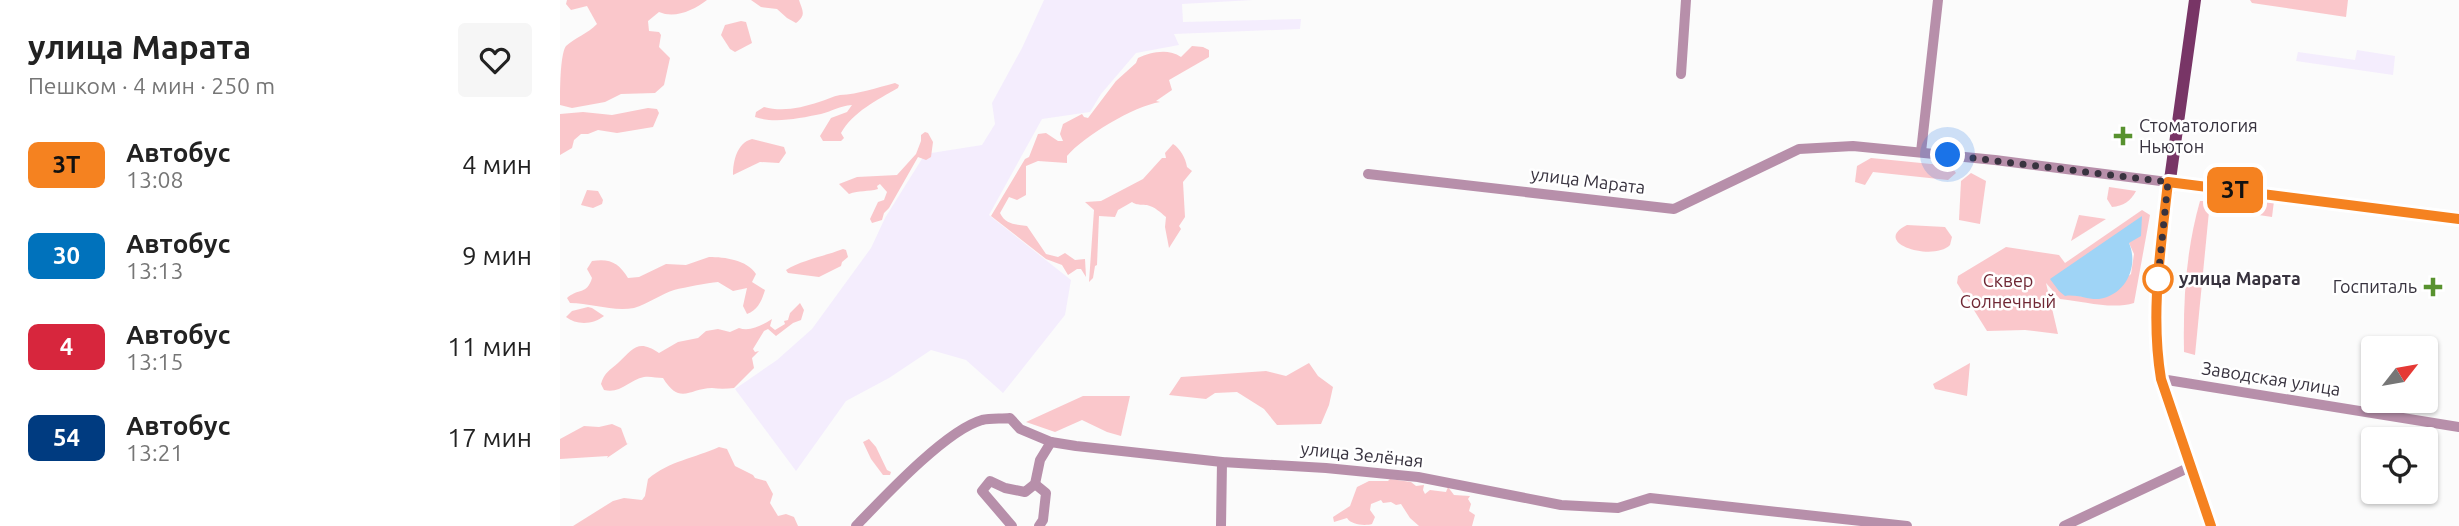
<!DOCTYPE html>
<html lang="ru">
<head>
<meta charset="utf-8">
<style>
  :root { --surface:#fff; --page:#f6f6f6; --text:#222; --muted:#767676 }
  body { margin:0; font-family:Ubuntu,sans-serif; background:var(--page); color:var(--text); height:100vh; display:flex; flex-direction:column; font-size:26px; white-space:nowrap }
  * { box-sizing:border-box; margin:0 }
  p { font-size:23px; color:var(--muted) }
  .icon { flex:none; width:38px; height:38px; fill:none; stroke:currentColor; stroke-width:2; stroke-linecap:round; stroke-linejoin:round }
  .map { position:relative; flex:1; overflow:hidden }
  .details { display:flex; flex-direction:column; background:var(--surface); width:560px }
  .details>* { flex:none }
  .badge { padding:0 14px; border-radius:10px; font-size:24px; line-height:46px }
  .needle { width:46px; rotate:59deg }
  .controls { position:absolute; left:1801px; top:336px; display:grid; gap:14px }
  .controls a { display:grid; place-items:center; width:77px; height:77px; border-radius:7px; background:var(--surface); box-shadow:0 2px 5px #0004; font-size:35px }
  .you { position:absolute; width:35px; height:35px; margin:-18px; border:5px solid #fff; border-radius:50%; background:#1a73e8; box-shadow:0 0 0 10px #1a73e833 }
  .map>.badge { position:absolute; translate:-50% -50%; box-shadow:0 0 0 4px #fff }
  .round { display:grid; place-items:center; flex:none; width:74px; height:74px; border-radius:7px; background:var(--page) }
  .headline { display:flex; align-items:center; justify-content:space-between; height:119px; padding:0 28px }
  h1 { font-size:33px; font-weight:700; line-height:52px }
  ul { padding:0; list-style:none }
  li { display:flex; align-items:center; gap:21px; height:91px; padding:0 28px }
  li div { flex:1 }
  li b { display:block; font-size:26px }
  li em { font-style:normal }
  li .badge { min-width:77px; font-weight:700; text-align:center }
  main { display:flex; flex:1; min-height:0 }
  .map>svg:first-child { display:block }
</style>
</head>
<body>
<main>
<section class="details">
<div class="headline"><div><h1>улица Марата</h1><p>Пешком · 4 мин · 250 m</p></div><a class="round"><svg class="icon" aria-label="heart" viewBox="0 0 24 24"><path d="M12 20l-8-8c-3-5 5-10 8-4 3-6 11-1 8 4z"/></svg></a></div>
<ul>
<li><span class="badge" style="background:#f58220;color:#111">3Т</span><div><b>Автобус</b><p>13:08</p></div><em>4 мин</em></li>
<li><span class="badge" style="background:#0072bc;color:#fff">30</span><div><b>Автобус</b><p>13:13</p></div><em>9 мин</em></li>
<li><span class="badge" style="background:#d7263d;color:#fff">4</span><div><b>Автобус</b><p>13:15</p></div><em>11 мин</em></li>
<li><span class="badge" style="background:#003b80;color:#fff">54</span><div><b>Автобус</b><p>13:21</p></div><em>17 мин</em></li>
</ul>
</section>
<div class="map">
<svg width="1899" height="526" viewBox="0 0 1899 526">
  <rect width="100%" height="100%" fill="#fbfbfb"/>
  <g fill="#f4edfd">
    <polygon points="484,0 693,0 622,4 623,22 741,19 740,29 614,34 619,45 576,53 541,94 530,112 482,119 429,215 511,280 505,315 443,393 406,360 371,350 329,378 286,401 236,471 175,389 217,360 252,329 311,248 325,218 365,154 422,145 435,124 432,103 462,48"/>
    <polygon points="1797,50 1835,56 1833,75 1736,61 1738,52 1795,60"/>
  </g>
  <g fill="#fac7cb" fill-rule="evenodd">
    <path d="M7,0H147C134,10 115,19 99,12L88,21L89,31L99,32L101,35L99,47L110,58L104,85L95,93L61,94L45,102L12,108L0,105C0,92 0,54 6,46C16,37 27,34 37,24L27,6L11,10L6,4Z"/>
    <path d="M191,0H239C242,10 247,15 236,23L227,18L217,9L201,7Z"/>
    <polygon points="1690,0 1788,0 1786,17 1692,3"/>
    <polygon points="181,21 186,22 192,43 175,52 170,49 161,35 165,25"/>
    <path d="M632,46L643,47L649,50V57L609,80L612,90L596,101L600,102C574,106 524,136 507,156V163L478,161L466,166V195L457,200L449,197L440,213C446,225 455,224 467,226L486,254L498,257L505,253L515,260L525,259L526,277L521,269H517L508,275L502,265L486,259L431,216L465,159L469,157L478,134L486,133L498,141H503L500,134L503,124L522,114L524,117L528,118L556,81L576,63L578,58C591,52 608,48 621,57Z"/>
    <path d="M335,83L339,85L338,88C317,100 293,112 281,133L284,138L281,141H263L260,136L271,118L287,112L292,105C279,106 273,111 261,114C241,118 214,124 195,117L196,112L204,107C222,112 241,108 259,102C266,100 273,96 280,95C299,94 316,88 335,83Z"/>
    <polygon points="88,108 97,109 99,113 93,127 57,133 38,130 28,134 21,134 14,140 12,148 0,155 0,114 23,112 52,115"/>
    <path d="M365,132L368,133L373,142L371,157L366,160L358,157L329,208L324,213L322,220L312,223L310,219L318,202L324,200L327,192L320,184L317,186L318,189C308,192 299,190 289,194L279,184L297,177L337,175L356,154L361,141V135Z"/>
    <path d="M192,139L224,147L226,153L219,163L200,162L173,175C173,161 177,143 192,139Z"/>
    <path d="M613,144C620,148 626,159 627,167L632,171L623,182L625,217L619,226L621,229L609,248L605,227L606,217C600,212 595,207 587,205C580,204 578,206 572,202L558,210L555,217L539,216L537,265L535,266L533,278L529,282L534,210L525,202L541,201L583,179L602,158H606L605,153Z"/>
    <polygon points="1311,158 1391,166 1396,173 1388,180 1313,172 1305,185 1295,182 1297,166"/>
    <polygon points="1411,173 1426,181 1420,224 1399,220 1401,181"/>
    <path d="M1549,187L1576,191C1571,201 1563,206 1552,207L1547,199Z"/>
    <polygon points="27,190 38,191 43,200 42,204 33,208 21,205"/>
    <polygon points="1655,192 1714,201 1712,217 1653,208"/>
    <path d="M1640,201H1650L1635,355L1624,352C1623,300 1626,250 1640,201Z"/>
    <path d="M1582,210L1590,215L1574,303C1552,310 1522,301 1500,299L1486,283L1498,334L1465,330L1427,331L1397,283L1398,276L1446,247L1499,255L1505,263ZM1582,216L1569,243L1574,254L1571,274L1538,299L1513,295Z"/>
    <polygon points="1519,215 1546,219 1511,241"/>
    <path d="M1347,225L1385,227L1392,237L1390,245C1373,262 1310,243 1347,225Z"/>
    <path d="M283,249L286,250L288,257L282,262L281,266L259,277L228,273L226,270C242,260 265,256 283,249Z"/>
    <path d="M149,257C165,257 187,260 196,274L192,282L205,290C202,300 198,310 187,314L183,306L187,288L173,291L158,282C147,283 126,287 114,290C101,294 88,304 74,308C53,312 31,303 10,303L7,298C18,288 27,295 32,278L27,269L32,261C50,258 59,263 68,278L79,277L106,264L126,265Z"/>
    <path d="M240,303L244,310L241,320L233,323L216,336L208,329L204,331L193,349L195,352L199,351L192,358L194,368L174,388C166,389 159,389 152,388C130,388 120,406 103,378C97,378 90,376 84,377C69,380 61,394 44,390L41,384C44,373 50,370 58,363C74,348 78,339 99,353L118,342L138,338L146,331L158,329L170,332L179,328C190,332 203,325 212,319L210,326L215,330L225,324L224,321L228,320L230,313Z"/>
    <path d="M28,307L32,308L44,316C33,325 16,325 6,317L12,311Z"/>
    <polygon points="749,363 758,376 773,387 769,405 761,424 717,425 704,409 677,392 655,393 646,399 609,395 621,377 706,371 726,376"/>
    <polygon points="1410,363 1407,396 1375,389 1373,384"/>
    <polygon points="523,396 570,396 561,436 547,432 522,420 495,432 466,422"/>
    <polygon points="52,424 61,428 67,444 69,443 47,458 48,456 0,459 0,439 24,426 39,427"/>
    <polygon points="309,439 316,447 327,470 331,472 330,475 323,475 311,459 303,442"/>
    <path d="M159,447L167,449L175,466L193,475L195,478L206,481L213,494L210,503L218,516L226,514L234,517L238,526H13L53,501L64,498L82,500L85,496L88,479C109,461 135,458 159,447Z"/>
    <path d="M830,479L851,482L856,486L864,485L863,490L865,494L870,490L886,492L888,487L894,495L910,496L908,499L911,504L909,511L915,515L912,526H859L850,518L841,504L836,505L831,502L823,503L821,500L811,504L810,510L815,517L812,524C805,526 791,525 787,518L774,522L773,517L790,506L797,487L809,481H828Z"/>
  </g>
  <path fill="#9fd4f6" d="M1582,216L1581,236L1569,243C1579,266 1566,295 1539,299C1528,300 1517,294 1505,296L1499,291L1490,279Z"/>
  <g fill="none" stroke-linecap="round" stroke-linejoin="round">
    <g stroke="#b78faa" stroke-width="10">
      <polyline points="1121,74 1126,0"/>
      <polyline points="1361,152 1378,0"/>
      <polyline points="808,174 1114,209 1239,149 1293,146 1435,160 1899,219"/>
      <polyline points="1601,379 1899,427"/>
      <polyline points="475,484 486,493 483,520 479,526"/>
      <path d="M296,526C323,498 386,430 422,420C431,418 441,419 450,418L460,429L491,442L516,446L662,462L766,468L858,477L1001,505L1058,508L1090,498L1347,526"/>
      <polyline points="452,526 422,491 430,481 445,488 465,492 475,484 480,460 491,442"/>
      <polyline points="661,526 662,462"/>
      <polyline points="1504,526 1630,467"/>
    </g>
    <polyline stroke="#783566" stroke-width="12" points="1635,0 1599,259 1595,320 1601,379 1651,526"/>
  </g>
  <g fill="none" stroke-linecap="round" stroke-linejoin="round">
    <defs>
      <path id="line" d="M1651,526L1601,379C1590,313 1601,247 1608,182L1899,219"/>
    </defs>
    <use href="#line" stroke="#fff" stroke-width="16"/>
    <use href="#line" stroke="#f58220" stroke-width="10"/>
    <polyline stroke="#38333f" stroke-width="7" stroke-dasharray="0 12.6" points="1388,155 1608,182 1598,279"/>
  </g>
  <g fill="#58922f" stroke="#fff" stroke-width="2.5">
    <path d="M1559.5 125.5h7v7h7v7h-7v7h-7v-7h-7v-7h7z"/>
    <path d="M1869.5 276.5h7v7h7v7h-7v7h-7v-7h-7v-7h7z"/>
  </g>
  <circle fill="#fff" stroke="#f58220" stroke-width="3.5" cx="1598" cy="279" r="14"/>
  <g text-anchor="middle" stroke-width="5" stroke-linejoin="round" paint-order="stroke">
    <g font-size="18" fill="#38333f" stroke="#fff" text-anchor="start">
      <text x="1579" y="132">Стоматология<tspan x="1579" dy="21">Ньютон</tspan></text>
      <text x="1857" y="293" text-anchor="end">Госпиталь</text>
    </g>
    <g font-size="18" fill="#38333f" stroke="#fff">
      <text transform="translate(1028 181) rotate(7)" y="6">улица Марата</text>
      <text transform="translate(1711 379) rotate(9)" y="6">Заводская улица</text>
      <text transform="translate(802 455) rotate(6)" y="6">улица Зелёная</text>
    </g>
    <g font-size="18" font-weight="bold" fill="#38333f" stroke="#fff" text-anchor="start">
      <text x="1619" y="285">улица Марата</text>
    </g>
    <g font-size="18" fill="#6f2734" stroke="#fff">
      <text x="1448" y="287">Сквер<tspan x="1448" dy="21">Солнечный</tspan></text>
    </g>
  </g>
</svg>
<div class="controls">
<a><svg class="needle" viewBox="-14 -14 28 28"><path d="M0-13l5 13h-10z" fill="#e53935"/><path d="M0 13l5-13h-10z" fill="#767676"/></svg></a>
<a><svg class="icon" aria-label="locate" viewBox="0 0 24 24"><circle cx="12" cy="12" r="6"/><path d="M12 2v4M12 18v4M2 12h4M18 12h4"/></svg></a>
</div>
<div class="you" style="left:1388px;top:155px"></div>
<b class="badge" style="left:1675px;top:190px;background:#f58220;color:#111">3Т</b>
</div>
</main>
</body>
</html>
